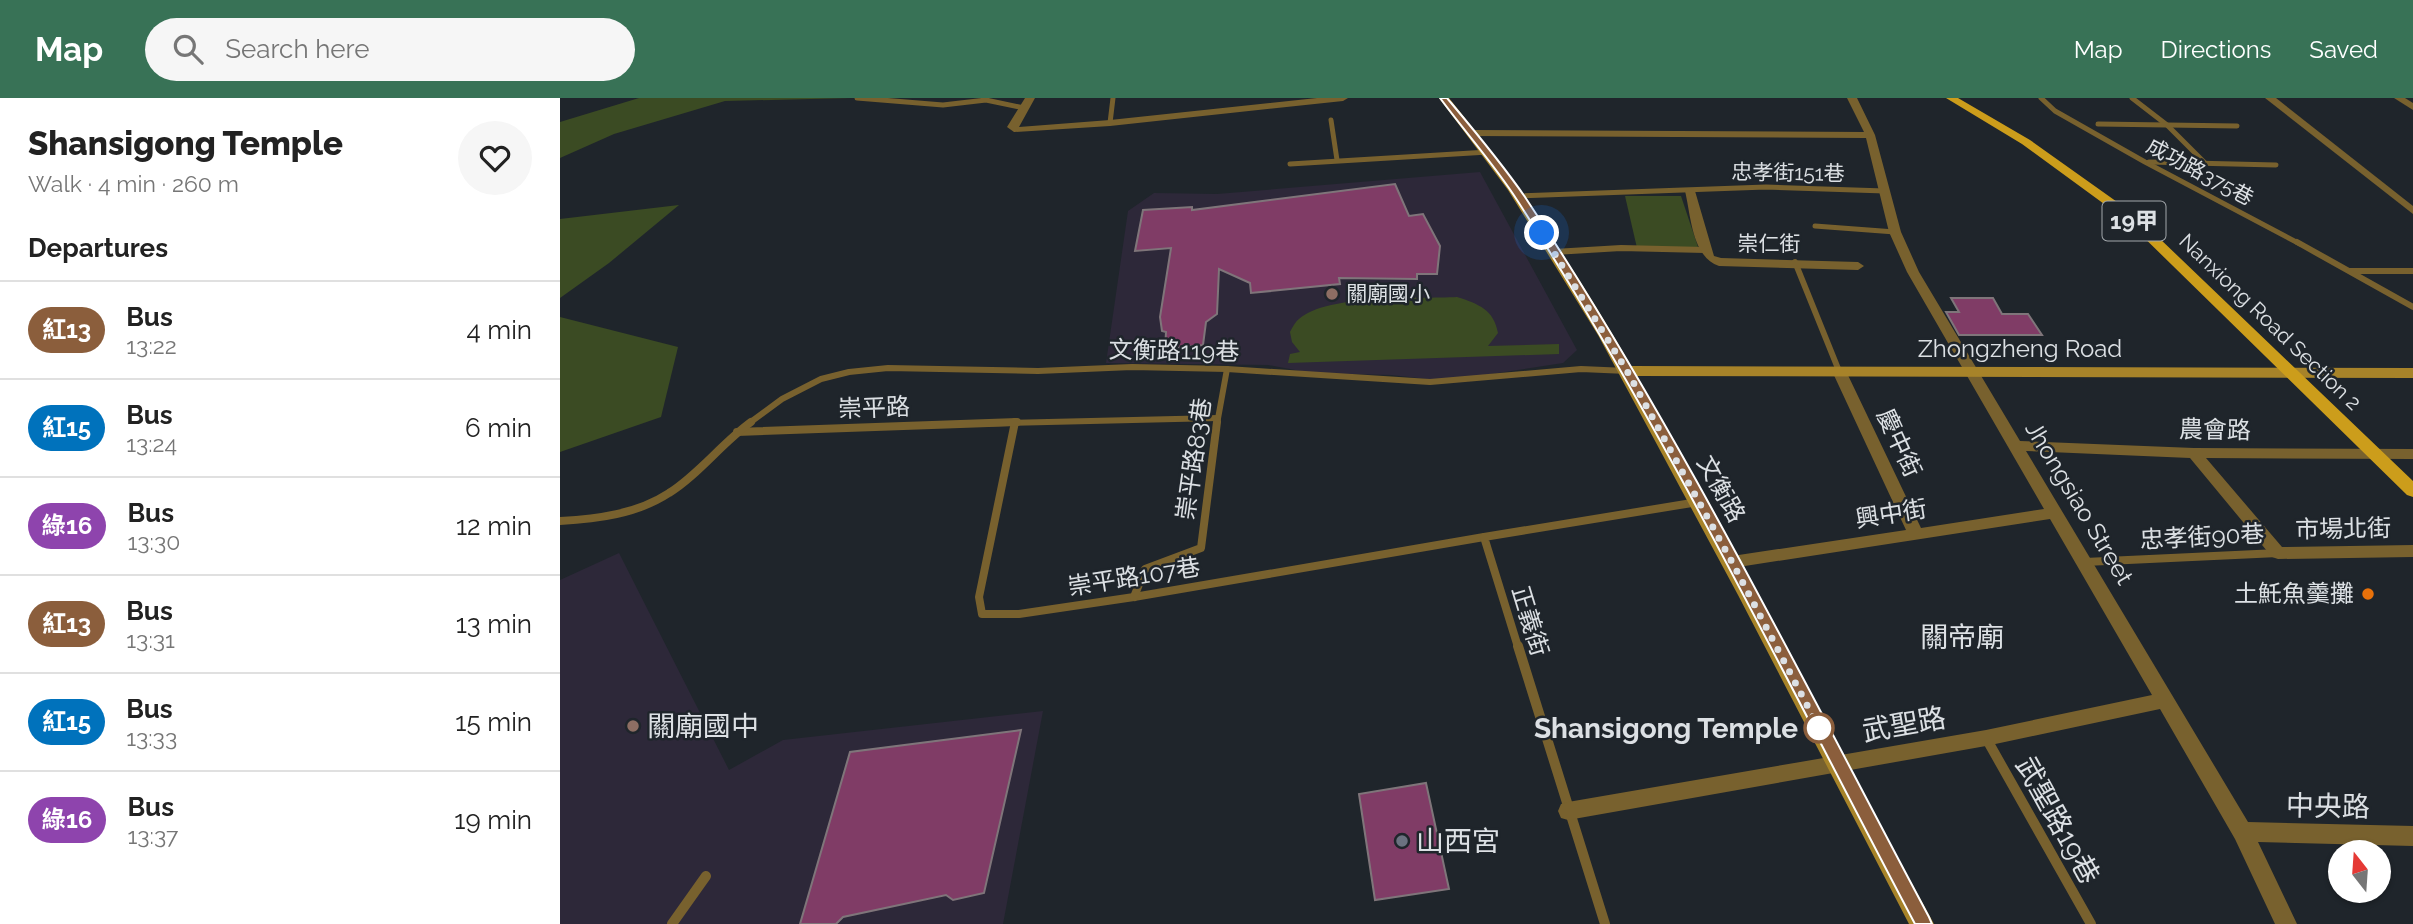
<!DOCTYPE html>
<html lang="en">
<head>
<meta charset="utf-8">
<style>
  :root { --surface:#fff; --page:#f6f6f6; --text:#222; --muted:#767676; --line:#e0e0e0; --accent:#387256 }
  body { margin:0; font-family:Raleway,"Noto Sans TC",sans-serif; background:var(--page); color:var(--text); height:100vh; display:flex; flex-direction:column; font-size:26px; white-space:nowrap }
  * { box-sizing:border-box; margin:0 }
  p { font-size:23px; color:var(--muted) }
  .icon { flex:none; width:38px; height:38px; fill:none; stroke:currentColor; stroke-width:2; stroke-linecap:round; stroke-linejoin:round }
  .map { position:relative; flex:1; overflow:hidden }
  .sheet { display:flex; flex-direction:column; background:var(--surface); width:560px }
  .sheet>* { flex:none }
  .badge { padding:0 14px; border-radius:23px; font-size:24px; line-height:46px }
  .needle { width:46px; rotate:343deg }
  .buttons { position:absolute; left:1768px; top:742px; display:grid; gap:14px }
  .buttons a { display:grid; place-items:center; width:63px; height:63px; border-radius:50%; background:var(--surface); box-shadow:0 2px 5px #0004; font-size:35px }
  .you { position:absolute; width:35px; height:35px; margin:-18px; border:5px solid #fff; border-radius:50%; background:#1a73e8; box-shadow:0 0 0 10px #1a73e833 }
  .map>.badge { position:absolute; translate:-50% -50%; box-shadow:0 0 0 4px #fff }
  h2 { padding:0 28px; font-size:26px; line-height:63px }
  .round { display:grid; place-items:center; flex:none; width:74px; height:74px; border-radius:37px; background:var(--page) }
  .head { display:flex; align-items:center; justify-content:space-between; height:119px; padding:0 28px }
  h1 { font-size:33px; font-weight:800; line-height:52px }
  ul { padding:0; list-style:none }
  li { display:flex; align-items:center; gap:21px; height:98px; padding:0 28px; border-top:2px solid var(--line) }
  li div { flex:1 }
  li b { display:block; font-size:26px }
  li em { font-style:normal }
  li .badge { min-width:77px; font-weight:700; text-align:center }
  header { display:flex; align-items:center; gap:42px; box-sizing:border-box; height:98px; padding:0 35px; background:var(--accent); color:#fff }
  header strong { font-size:33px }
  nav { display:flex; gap:38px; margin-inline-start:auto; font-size:24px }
  .search { width:490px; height:63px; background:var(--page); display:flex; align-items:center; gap:18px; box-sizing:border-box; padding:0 24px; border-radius:38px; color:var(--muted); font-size:26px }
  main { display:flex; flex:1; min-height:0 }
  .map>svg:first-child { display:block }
</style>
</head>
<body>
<header>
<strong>Map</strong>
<div class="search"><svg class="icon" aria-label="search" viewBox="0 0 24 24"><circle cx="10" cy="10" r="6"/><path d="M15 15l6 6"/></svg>Search here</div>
<nav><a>Map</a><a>Directions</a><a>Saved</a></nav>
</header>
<main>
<section class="sheet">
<div class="head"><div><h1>Shansigong Temple</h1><p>Walk · 4 min · 260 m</p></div><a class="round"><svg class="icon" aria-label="heart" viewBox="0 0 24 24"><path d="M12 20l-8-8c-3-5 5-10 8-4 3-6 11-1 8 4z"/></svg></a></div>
<h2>Departures</h2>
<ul>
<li><span class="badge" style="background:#8b5e3c;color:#fff">紅13</span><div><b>Bus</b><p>13:22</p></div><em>4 min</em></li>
<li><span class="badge" style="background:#0072bc;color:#fff">紅15</span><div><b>Bus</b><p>13:24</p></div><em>6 min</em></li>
<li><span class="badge" style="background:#8e44ad;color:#fff">綠16</span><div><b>Bus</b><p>13:30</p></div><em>12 min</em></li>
<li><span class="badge" style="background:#8b5e3c;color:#fff">紅13</span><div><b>Bus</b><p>13:31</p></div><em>13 min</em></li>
<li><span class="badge" style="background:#0072bc;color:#fff">紅15</span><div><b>Bus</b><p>13:33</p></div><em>15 min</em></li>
<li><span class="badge" style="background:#8e44ad;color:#fff">綠16</span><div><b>Bus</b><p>13:37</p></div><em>19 min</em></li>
</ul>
</section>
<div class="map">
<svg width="1853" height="826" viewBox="0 0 1853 826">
  <rect width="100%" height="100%" fill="#1f252b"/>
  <g fill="#2d2839">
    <polygon points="920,74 1017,252 1003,265 885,283 831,277 751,275 708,267 546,265 568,113 594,95 657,96"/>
    <polygon points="59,455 169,672 223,642 483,613 443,826 0,826 0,482"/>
  </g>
  <g fill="#3b4b23">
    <polygon points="79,0 292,0 165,3 54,36 0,60 0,24"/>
    <polygon points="1065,98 1121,98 1138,149 1077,150"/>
    <polygon points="119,107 49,165 0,200 0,121"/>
    <path d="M897,199C919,206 934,212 938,235L928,248L999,246V256L728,265L730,256L740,254L732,244L730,234C732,230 735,224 739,221C767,196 859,201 897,199Z"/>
    <polygon points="0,219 118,249 101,319 0,354"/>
  </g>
  <g fill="#803c66" stroke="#7f757a" stroke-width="2">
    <polygon points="835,86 849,118 863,116 880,148 877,176 857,176 857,181 779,180 780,186 691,195 690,185 659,171 657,216 646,224 643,247 605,251 606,234 602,233 600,219 611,150 575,153 583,112 632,109 632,112"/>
    <polygon points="1391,200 1433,200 1442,216 1468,216 1482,237 1399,237 1386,214 1399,214"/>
    <polygon points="461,632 424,795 393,802 386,797 283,819 276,826 240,826 290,654"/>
    <polygon points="866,685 889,791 815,802 799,696"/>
  </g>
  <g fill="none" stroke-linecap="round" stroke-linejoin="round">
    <g stroke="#78612e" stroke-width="5">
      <polyline points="297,0 383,7 426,2 464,10"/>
      <polyline points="1481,0 1495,13 1585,64 1740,146"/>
      <polyline points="1572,0 1607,27 1645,65"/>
      <polyline points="771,22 777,62"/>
      <polyline points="550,25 553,0"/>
      <polyline points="1538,26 1677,28"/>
      <polyline points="1589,64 1716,67"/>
      <polyline points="730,66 928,54"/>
      <polyline points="959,98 1206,89 1325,93"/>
      <polyline points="1255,128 1335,134"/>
    </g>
    <g stroke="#78612e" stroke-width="6">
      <polyline points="1737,144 1853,209"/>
      <polyline points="994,154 1061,150 1145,152"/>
      <polyline points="1235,164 1279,273"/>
      <polyline points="1790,173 1853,173"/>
      <polyline points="188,326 222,301 261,281 289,274 328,270 478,273 572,269 667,271 870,284 1021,271 1067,273"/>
      <polyline points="407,326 658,320"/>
      <polyline points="657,326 667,271"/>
    </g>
    <g stroke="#78612e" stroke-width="8">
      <polyline points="455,324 419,499 422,516 459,516 574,499 924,439"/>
      <polyline points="177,334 457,324"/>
      <path d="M0,423C37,421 77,416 109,395C138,377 162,345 191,324"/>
      <polyline points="1525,464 1718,455"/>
      <polyline points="574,499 585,471 641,450 657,324"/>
      <polyline points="958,549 924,439 1138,404"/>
    </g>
    <g stroke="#78612e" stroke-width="10">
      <polyline points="958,548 1045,826"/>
      <polyline points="1426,640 1531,826"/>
      <polyline points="112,826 146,778"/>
    </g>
    <g fill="#78612e" fill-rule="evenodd">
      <polygon points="465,0 475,0 459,29 550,22 757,0 788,0 783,3 550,28 454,34 447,29"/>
      <polygon points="1287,0 1297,0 1315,37 1341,134 1359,174 1460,343 1634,350 1853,351 1853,361 1646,360 1722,449 1853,447 1853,459 1718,461 1712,459 1630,360 1466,353 1688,724 1853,728 1853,748 1698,744 1737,826 1715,826 1675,741 1600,611 1426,648 1008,722 1001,720 998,713 1001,706 1008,704 1426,632 1592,597 1490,421 1172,470 1166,468 1164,464 1166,460 1172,458 1346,432 1272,273 1279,269 1286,273 1361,430 1484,411 1347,174 1329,134 1306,40 913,38 908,35 913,32 1304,34"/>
      <polygon points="1705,0 1716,0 1853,108 1853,116"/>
      <polygon points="1834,0 1845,0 1853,5 1853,12"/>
      <path d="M1130,90L1135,93L1154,158L1161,160L1298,164L1304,168L1298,172L1159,168C1132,159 1131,118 1125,93Z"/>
    </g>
    <path fill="#a78329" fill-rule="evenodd" d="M879,0H889C958,85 1017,174 1071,268L1853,270V280L1076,278L1374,826H1349L1178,497L1038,237L948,92Z"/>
    <polygon fill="#cc9d1b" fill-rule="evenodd" points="1386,0 1398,0 1470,42 1574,116 1853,383 1853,399 1847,397 1566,122 1462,46"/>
  </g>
  <path fill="#8b5e3c" stroke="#fff" stroke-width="2" d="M880,0H887C913,31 941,64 965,99C1117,328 1240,577 1369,819L1372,826H1355C1228,586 1107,335 957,102C934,66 905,34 880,0Z"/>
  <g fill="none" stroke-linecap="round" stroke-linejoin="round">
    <polyline stroke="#dce0e4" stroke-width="7" stroke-dasharray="0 12.6" points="982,135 1067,273 1172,464 1259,630"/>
  </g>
  <g fill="#8d6e63" stroke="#1f252b" stroke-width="2.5">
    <circle cx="772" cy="196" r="7"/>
    <circle cx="73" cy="628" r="7"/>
  </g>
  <circle fill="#e8710a" stroke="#1f252b" stroke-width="2.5" cx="1808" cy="496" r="7"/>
  <circle fill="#fff" stroke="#8b5e3c" stroke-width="3.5" cx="1259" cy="630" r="14"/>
  <circle fill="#6b7280" stroke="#1f252b" stroke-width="2.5" cx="842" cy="743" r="7"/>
  <g text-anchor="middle" stroke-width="5" stroke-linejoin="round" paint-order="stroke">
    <g font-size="21" fill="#dce0e4" stroke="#1f252b">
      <text transform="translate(1640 74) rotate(28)" y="7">成功路375巷</text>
      <text transform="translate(1228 75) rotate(1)" y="7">忠孝街151巷</text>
      <text x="1209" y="153">崇仁街</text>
      <text transform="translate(1710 224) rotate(44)" y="7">Nanxiong Road Section 2</text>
    </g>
    <g font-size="21" fill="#dce0e4" stroke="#1f252b" text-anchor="start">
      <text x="786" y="203">關廟國小</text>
    </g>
    <rect fill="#1f252b" stroke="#a3a8ac" stroke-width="2" x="1542.5" y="103.5" width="63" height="39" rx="5"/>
    <g font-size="23" font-weight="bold" fill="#dce0e4">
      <text x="1574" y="131">19甲</text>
    </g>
    <g font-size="24" fill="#dce0e4" stroke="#1f252b">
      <text x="1460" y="259">Zhongzheng Road</text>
      <text transform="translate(614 253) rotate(1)" y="8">文衡路119巷</text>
      <text transform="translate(314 310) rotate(-2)" y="8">崇平路</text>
      <text transform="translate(1655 332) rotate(1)" y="8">農會路</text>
      <text transform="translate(1339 345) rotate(65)" y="8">慶中街</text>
      <text transform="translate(634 361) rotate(-82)" y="8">崇平路83巷</text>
      <text transform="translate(1161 391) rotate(61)" y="8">文衡路</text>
      <text transform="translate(1519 405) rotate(59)" y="8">Jhongsiao Street</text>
      <text transform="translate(1331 416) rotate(-9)" y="8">興中街</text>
      <text transform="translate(1783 431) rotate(-1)" y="8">市場北街</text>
      <text transform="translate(1642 439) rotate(-3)" y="8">忠孝街90巷</text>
      <text transform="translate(574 479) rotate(-9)" y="8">崇平路107巷</text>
      <text transform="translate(970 523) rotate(73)" y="8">正義街</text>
    </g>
    <g font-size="24" fill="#dce0e4" stroke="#1f252b" text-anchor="end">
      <text x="1794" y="504">土魠魚羹攤</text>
    </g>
    <g font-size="28" fill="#dce0e4" stroke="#1f252b">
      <text x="1402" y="549">關帝廟</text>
    </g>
    <g font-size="28" fill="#dce0e4" stroke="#1f252b">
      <text transform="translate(1344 626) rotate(-10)" y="10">武聖路</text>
      <text transform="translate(1768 708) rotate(1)" y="10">中央路</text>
      <text transform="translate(1498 722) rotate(61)" y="10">武聖路19巷</text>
    </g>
    <g font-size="28" fill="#dce0e4" stroke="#1f252b" text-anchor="start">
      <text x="87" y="638">關廟國中</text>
      <text x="856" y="753">山西宮</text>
    </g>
    <g font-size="28" font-weight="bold" fill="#dce0e4" stroke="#1f252b" text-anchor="end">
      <text x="1238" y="640">Shansigong Temple</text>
    </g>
  </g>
</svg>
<div class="buttons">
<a><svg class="needle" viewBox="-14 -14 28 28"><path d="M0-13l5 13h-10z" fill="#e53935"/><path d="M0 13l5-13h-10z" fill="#767676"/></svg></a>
</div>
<div class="you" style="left:982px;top:135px"></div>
</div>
</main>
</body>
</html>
